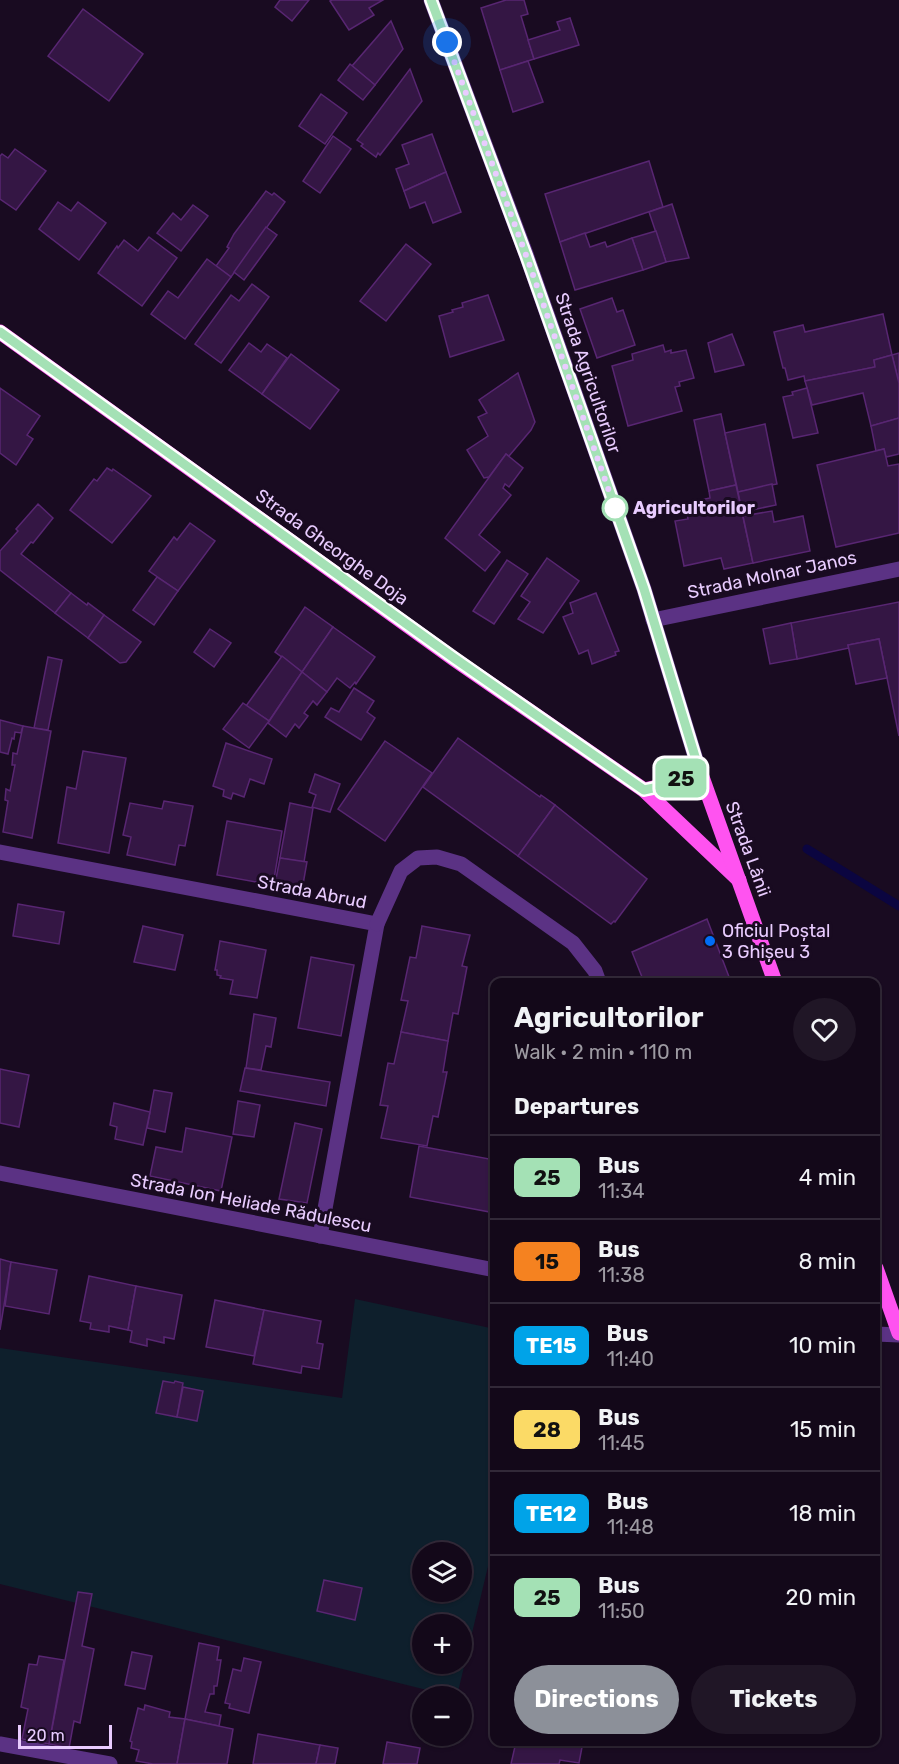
<!DOCTYPE html>
<html lang="en">
<head>
<meta charset="utf-8">
<style>
  :root { --surface:#130819; --page:#201626; --text:#f1f3f6; --muted:#9d9aa2; --line:#322938; --accent:#8c9099 }
  body { margin:0; font-family:Rubik,sans-serif; background:var(--page); color:var(--text); height:100vh; display:flex; flex-direction:column; font-size:22px; white-space:nowrap }
  * { box-sizing:border-box; margin:0 }
  p { font-size:20px; color:var(--muted) }
  .icon { flex:none; width:33px; height:33px; fill:none; stroke:currentColor; stroke-width:2; stroke-linecap:round; stroke-linejoin:round }
  .map { position:relative; flex:1; overflow:hidden }
  .details { position:absolute; left:490px; top:978px; width:390px; height:768px; display:flex; flex-direction:column; background:var(--surface); border-radius:12px; box-shadow:0 2px 4px #0004,0 0 0 2px var(--line) }
  .details>* { flex:none }
  .badge { padding:0 12px; border-radius:9px; font-size:21px; line-height:39px }
  .controls { position:absolute; left:412px; top:1542px; display:grid; gap:12px }
  .controls a { display:grid; place-items:center; width:60px; height:60px; border-radius:50%; background:var(--surface); box-shadow:0 2px 4px #0004,0 0 0 2px var(--line); font-size:30px }
  .scale { position:absolute; left:18px; bottom:15px; width:94px; box-sizing:border-box; padding-left:6px; border:3px solid #e9ccff; border-top:0; font-size:16px; line-height:21px; white-space:nowrap; color:#e9ccff; -webkit-text-stroke:4px #190b21; paint-order:stroke }
  .you { position:absolute; width:30px; height:30px; margin:-15px; border:4px solid #fff; border-radius:50%; background:#1a73e8; box-shadow:0 0 0 9px #1a73e833 }
  .map>.badge { position:absolute; translate:-50% -50%; box-shadow:0 0 0 3px #fff }
  h2 { padding:0 24px; font-size:22px; line-height:54px }
  .round { display:grid; place-items:center; flex:none; width:63px; height:63px; border-radius:32px; background:var(--page) }
  .summary { display:flex; align-items:center; justify-content:space-between; height:102px; padding:0 24px }
  h1 { font-size:28px; font-weight:700; line-height:45px }
  .cta { display:flex; gap:12px; margin-top:auto; padding:12px 24px }
  .cta a { flex:1; height:69px; border-radius:36px; background:var(--accent); color:#fff; font-size:24px; font-weight:700; line-height:69px; text-align:center }
  .cta a+a { background:var(--page); color:var(--text) }
  ul { padding:0; list-style:none }
  li { display:flex; align-items:center; gap:18px; height:84px; padding:0 24px; border-top:2px solid var(--line) }
  li div { flex:1 }
  li b { display:block; font-size:22px }
  li em { font-style:normal }
  li .badge { min-width:66px; font-weight:700; text-align:center }
  .map>svg:first-child { display:block }
</style>
</head>
<body>
<div class="map">
<svg width="899" height="1764" viewBox="0 0 899 1764">
  <rect width="100%" height="100%" fill="#190b21"/>
  <path fill="#0e1f2c" fill-rule="evenodd" d="M355,1299L495,1329V1537L457,1696H451L0,1584V1348L342,1398ZM423,1552H462V1592H423ZM423,1624H462V1664H423Z"/>
  <g fill="none" stroke-linecap="round" stroke-linejoin="round">
    <polyline stroke="#0b0540" stroke-width="9" points="807,849 899,906"/>
  </g>
  <g fill="#341644" stroke="#582672" stroke-width="1.5">
    <polygon points="280,0 309,0 292,21 275,7"/>
    <polygon points="332,0 383,0 369,8 374,15 349,30 330,1"/>
    <polygon points="506,0 524,0 528,14 521,16 534,59 500,70 481,8"/>
    <polygon points="83,9 143,54 109,101 48,56"/>
    <polygon points="570,18 579,45 534,59 528,40 560,30 557,22"/>
    <polygon points="391,21 403,49 375,85 352,66"/>
    <polygon points="528,61 543,102 513,112 500,70"/>
    <polygon points="350,64 375,85 363,100 338,80"/>
    <polygon points="410,69 422,101 380,155 378,153 376,157 361,146 363,144 357,140"/>
    <polygon points="321,94 347,113 325,144 299,126"/>
    <polygon points="432,134 446,172 404,191 396,169 409,164 402,145"/>
    <polygon points="333,136 351,149 320,193 303,181"/>
    <polygon points="15,149 46,171 16,210 0,199 0,156 2,154 8,158"/>
    <polygon points="649,161 663,207 560,242 545,194"/>
    <polygon points="446,172 461,212 433,223 425,202 410,208 404,191"/>
    <polygon points="266,191 272,195 274,193 285,202 231,277 216,266 229,248 227,247 234,234"/>
    <polygon points="58,202 71,211 78,202 106,223 79,260 39,229"/>
    <polygon points="672,204 689,258 666,262 649,212"/>
    <polygon points="193,205 208,216 181,251 157,233 173,213 181,220"/>
    <polygon points="266,227 277,235 244,280 234,272"/>
    <polygon points="656,231 666,262 643,270 632,238"/>
    <polygon points="585,233 590,247 605,242 607,247 632,238 643,270 575,290 560,242"/>
    <polygon points="149,237 177,258 142,306 98,273 117,246 118,248 124,240 138,251"/>
    <polygon points="406,244 431,264 386,321 360,301"/>
    <polygon points="207,259 231,277 185,339 151,314 168,291 178,298"/>
    <polygon points="252,284 269,297 221,363 195,344 231,295 239,301"/>
    <polygon points="488,295 504,340 450,357 439,316 453,312 452,310 463,307 462,303"/>
    <polygon points="612,298 617,312 623,310 635,345 597,358 580,309"/>
    <polygon points="883,314 892,355 874,360 875,367 805,381 804,376 788,380 785,368 783,368 774,332 803,325 805,332"/>
    <polygon points="732,334 744,365 715,372 708,343"/>
    <polygon points="249,343 261,352 267,344 287,358 262,394 229,370"/>
    <polygon points="663,345 665,352 671,350 671,353 686,350 694,378 679,382 680,386 675,387 682,411 628,426 612,366 633,360 632,354"/>
    <polygon points="899,353 899,383 892,355"/>
    <polygon points="291,354 339,390 310,429 262,394"/>
    <polygon points="892,355 899,383 899,418 871,426 863,393 812,405 805,381 875,367 874,360"/>
    <polygon points="518,373 535,422 531,430 509,456 506,454 489,477 484,478 467,450 488,436 478,417 487,413 479,400"/>
    <polygon points="0,388 40,416 27,435 33,439 16,465 0,453"/>
    <polygon points="807,388 818,433 793,438 783,397 793,395 792,392"/>
    <polygon points="721,414 736,485 709,491 694,420"/>
    <polygon points="899,418 899,454 886,457 884,449 876,451 871,426"/>
    <polygon points="765,424 777,484 738,492 725,433"/>
    <polygon points="884,449 888,466 899,464 899,533 836,547 817,465"/>
    <polygon points="506,454 523,468 509,487 505,484 503,488 511,495 479,535 500,552 485,571 445,538"/>
    <polygon points="107,468 112,471 113,469 151,496 112,543 70,510 94,479 97,481"/>
    <polygon points="772,484 776,505 742,512 738,492"/>
    <polygon points="736,485 753,563 724,569 721,558 684,566 675,521 688,519 687,514 702,511 700,500 710,498 709,491"/>
    <polygon points="38,504 53,518 33,543 31,542 21,554 71,593 55,613 0,570 0,551 18,531 16,529"/>
    <polygon points="772,511 774,522 803,516 810,551 753,563 743,516"/>
    <polygon points="190,523 215,541 178,591 149,571 174,537 177,540"/>
    <polygon points="547,558 579,581 543,633 518,619 530,602 521,596"/>
    <polygon points="507,560 528,574 494,624 473,611"/>
    <polygon points="157,577 178,591 154,625 133,610"/>
    <polygon points="71,593 87,605 88,603 104,615 88,638 55,613"/>
    <polygon points="596,593 619,651 615,652 616,655 592,664 588,650 579,654 563,617 573,613 570,603"/>
    <polygon points="899,602 899,736 879,639 848,645 849,648 797,659 791,623"/>
    <polygon points="305,607 333,627 302,672 275,652"/>
    <polygon points="104,615 141,642 126,662 120,663 88,638"/>
    <polygon points="791,623 797,659 770,664 763,629"/>
    <polygon points="333,627 375,657 356,684 355,682 350,688 337,678 327,692 302,672"/>
    <polygon points="210,629 231,643 214,667 194,652"/>
    <polygon points="879,639 887,678 856,684 848,645"/>
    <polygon points="282,656 302,672 269,721 246,706"/>
    <polygon points="48,657 62,660 48,730 34,728"/>
    <polygon points="302,672 327,692 317,705 313,701 304,713 308,716 299,728 295,724 286,737 268,723"/>
    <polygon points="354,688 374,701 367,712 375,718 361,740 325,717 331,708 339,712"/>
    <polygon points="243,703 269,721 249,748 223,729"/>
    <polygon points="0,720 23,726 21,733 15,732 14,739 12,738 8,754 0,752"/>
    <polygon points="23,726 51,731 32,838 3,832 8,801 5,800 6,789 10,791 15,765 12,765 13,753 17,754"/>
    <polygon points="458,738 540,797 541,795 555,805 518,856 423,787"/>
    <polygon points="385,741 432,773 385,841 338,809"/>
    <polygon points="226,743 272,759 264,784 250,779 244,797 233,793 231,799 223,796 224,790 213,786"/>
    <polygon points="83,751 126,758 109,853 58,843 67,787 76,789"/>
    <polygon points="315,774 340,784 330,812 312,807 316,795 309,792"/>
    <polygon points="164,801 193,806 185,846 179,845 175,865 127,855 131,837 123,835 130,803 162,809"/>
    <polygon points="290,803 313,808 304,862 280,858"/>
    <polygon points="555,805 647,879 615,922 614,921 611,924 518,856"/>
    <polygon points="227,821 282,831 273,885 217,875"/>
    <polygon points="280,858 307,862 302,890 275,884"/>
    <polygon points="18,904 64,912 59,944 13,936"/>
    <polygon points="707,919 731,982 644,982 632,952"/>
    <polygon points="143,926 183,935 175,970 134,962"/>
    <polygon points="422,926 470,935 462,966 467,967 458,1014 453,1013 448,1041 401,1032 408,1001 401,1000 410,957 416,958"/>
    <polygon points="220,941 266,950 257,998 230,994 233,980 220,978 221,976 217,975 217,970 215,970"/>
    <polygon points="311,957 354,965 341,1036 298,1028"/>
    <polygon points="254,1014 276,1018 271,1047 266,1046 261,1070 246,1068"/>
    <polygon points="401,1032 448,1041 443,1072 447,1072 438,1117 433,1116 427,1146 381,1138 388,1106 380,1105 388,1063 394,1064"/>
    <polygon points="245,1068 330,1082 326,1106 240,1091"/>
    <polygon points="0,1069 29,1075 19,1127 0,1123"/>
    <polygon points="154,1090 172,1093 165,1132 147,1128"/>
    <polygon points="238,1101 260,1105 254,1137 233,1134"/>
    <polygon points="114,1103 150,1112 143,1145 115,1139 117,1127 110,1125"/>
    <polygon points="295,1123 322,1129 307,1203 279,1199"/>
    <polygon points="186,1128 232,1137 221,1191 150,1176 156,1147 182,1152"/>
    <polygon points="419,1146 495,1160 495,1213 410,1197"/>
    <polygon points="0,1259 11,1262 0,1330"/>
    <polygon points="11,1262 57,1270 49,1314 5,1306"/>
    <polygon points="89,1276 136,1286 128,1330 109,1326 109,1332 90,1329 91,1323 80,1321"/>
    <polygon points="136,1286 182,1295 174,1339 164,1337 164,1343 147,1339 147,1346 130,1342 132,1331 128,1330"/>
    <polygon points="215,1300 264,1310 254,1356 206,1347"/>
    <polygon points="264,1310 321,1321 317,1343 323,1344 319,1369 302,1366 301,1373 253,1364"/>
    <polygon points="163,1381 174,1383 175,1381 183,1383 177,1417 156,1413"/>
    <polygon points="183,1387 203,1391 197,1421 177,1417"/>
    <polygon points="324,1580 362,1588 355,1620 317,1611"/>
    <polygon points="78,1592 92,1594 82,1646 94,1649 80,1723 74,1721 69,1748 49,1744"/>
    <polygon points="199,1643 219,1647 217,1660 221,1660 217,1686 214,1686 214,1694 210,1694 205,1712 221,1715 219,1726 185,1719"/>
    <polygon points="132,1652 152,1656 145,1689 125,1685"/>
    <polygon points="39,1656 64,1660 49,1744 22,1739 28,1709 21,1707 29,1664 37,1665"/>
    <polygon points="244,1658 261,1662 249,1713 229,1708 230,1704 225,1703 233,1669 241,1671"/>
    <polygon points="145,1705 170,1712 169,1717 185,1719 177,1764 153,1764 136,1761 139,1750 131,1748 132,1742 130,1741 138,1708 144,1710"/>
    <polygon points="185,1719 233,1729 227,1764 177,1764"/>
    <polygon points="258,1734 320,1745 316,1764 253,1764"/>
    <polygon points="387,1742 420,1748 417,1764 383,1764"/>
    <polygon points="516,1742 583,1742 579,1763 560,1760 559,1764 511,1764"/>
    <polygon points="320,1745 338,1748 335,1764 316,1764"/>
  </g>
  <g fill="none" stroke-linecap="round" stroke-linejoin="round">
    <g stroke="#5b3284" stroke-width="15">
      <polyline points="431,0 526,254 644,589 697,763"/>
      <polyline points="653,620 899,569"/>
      <polyline points="0,852 377,924 320,1236"/>
      <polyline points="377,924 401,871 418,858 437,857 461,864 573,943 595,971 599,982"/>
      <polyline points="0,1173 495,1270"/>
      <polyline points="876,1334 899,1335"/>
      <polyline points="0,1744 110,1764"/>
    </g>
    <g stroke="#ff53f0" stroke-width="15">
      <polyline points="0,332 454,659 644,790 739,880"/>
      <path d="M644,790C669,785 678,782 697,763L775,982"/>
      <polyline points="876,1268 899,1333"/>
    </g>
  </g>
  <g fill="none" stroke-linecap="round" stroke-linejoin="round">
    <defs>
      <path id="line" d="M0,332L454,658L644,790C669,785 678,782 697,763L644,589L526,255L431,0"/>
    </defs>
    <use href="#line" stroke="#fff" stroke-width="14"/>
    <use href="#line" stroke="#a4e1b5" stroke-width="9"/>
    <polyline stroke="#e9ccff" stroke-width="6" stroke-dasharray="0 10.8" points="447,42 526,255 616,511 615,508"/>
  </g>
  <circle fill="#fff" stroke="#a4e1b5" stroke-width="3" cx="615" cy="508" r="12"/>
  <circle fill="#006df7" stroke="#190b21" stroke-width="2" cx="710" cy="941" r="6"/>
  <g text-anchor="middle" stroke-width="6" stroke-linejoin="round" paint-order="stroke">
    <g font-size="18" fill="#e9ccff" stroke="#190b21">
      <text transform="translate(588 373) rotate(71)" y="6">Strada Agricultorilor</text>
      <text transform="translate(332 547) rotate(36)" y="6">Strada Gheorghe Doja</text>
      <text transform="translate(772 575) rotate(-12)" y="6">Strada Molnar Janos</text>
      <text transform="translate(748 849) rotate(70)" y="6">Strada Lânii</text>
      <text transform="translate(312 892) rotate(11)" y="6">Strada Abrud</text>
      <text transform="translate(251 1203) rotate(11)" y="6">Strada Ion Heliade Rădulescu</text>
    </g>
    <g font-size="18" font-weight="bold" fill="#e9ccff" stroke="#190b21" text-anchor="start">
      <text x="633" y="514">Agricultorilor</text>
    </g>
    <g font-size="18" fill="#e9ccff" stroke="#190b21" text-anchor="start">
      <text x="722" y="937">Oficiul Poștal<tspan x="722" dy="21">3 Ghișeu 3</tspan></text>
    </g>
  </g>
</svg>
<div class="controls">
<a><svg class="icon" aria-label="layers" viewBox="0 0 24 24"><path d="M12 4l9 5-9 5-9-5zM3 14l9 5 9-5"/></svg></a>
<a>+</a>
<a>−</a>
</div>
<div class="scale">20 m</div>
<div class="you" style="left:447px;top:42px"></div>
<b class="badge" style="left:681px;top:778px;background:#a4e1b5;color:#111">25</b>
<section class="details">
<div class="summary"><div><h1>Agricultorilor</h1><p>Walk · 2 min · 110 m</p></div><a class="round"><svg class="icon" aria-label="heart" viewBox="0 0 24 24"><path d="M12 20l-8-8c-3-5 5-10 8-4 3-6 11-1 8 4z"/></svg></a></div>
<h2>Departures</h2>
<ul>
<li><span class="badge" style="background:#a4e1b5;color:#111">25</span><div><b>Bus</b><p>11:34</p></div><em>4 min</em></li>
<li><span class="badge" style="background:#f58220;color:#111">15</span><div><b>Bus</b><p>11:38</p></div><em>8 min</em></li>
<li><span class="badge" style="background:#00a3e8;color:#fff">TE15</span><div><b>Bus</b><p>11:40</p></div><em>10 min</em></li>
<li><span class="badge" style="background:#fbda66;color:#111">28</span><div><b>Bus</b><p>11:45</p></div><em>15 min</em></li>
<li><span class="badge" style="background:#00a3e8;color:#fff">TE12</span><div><b>Bus</b><p>11:48</p></div><em>18 min</em></li>
<li><span class="badge" style="background:#a4e1b5;color:#111">25</span><div><b>Bus</b><p>11:50</p></div><em>20 min</em></li>
</ul>
<div class="cta"><a>Directions</a><a>Tickets</a></div>
</section>
</div>
</body>
</html>
